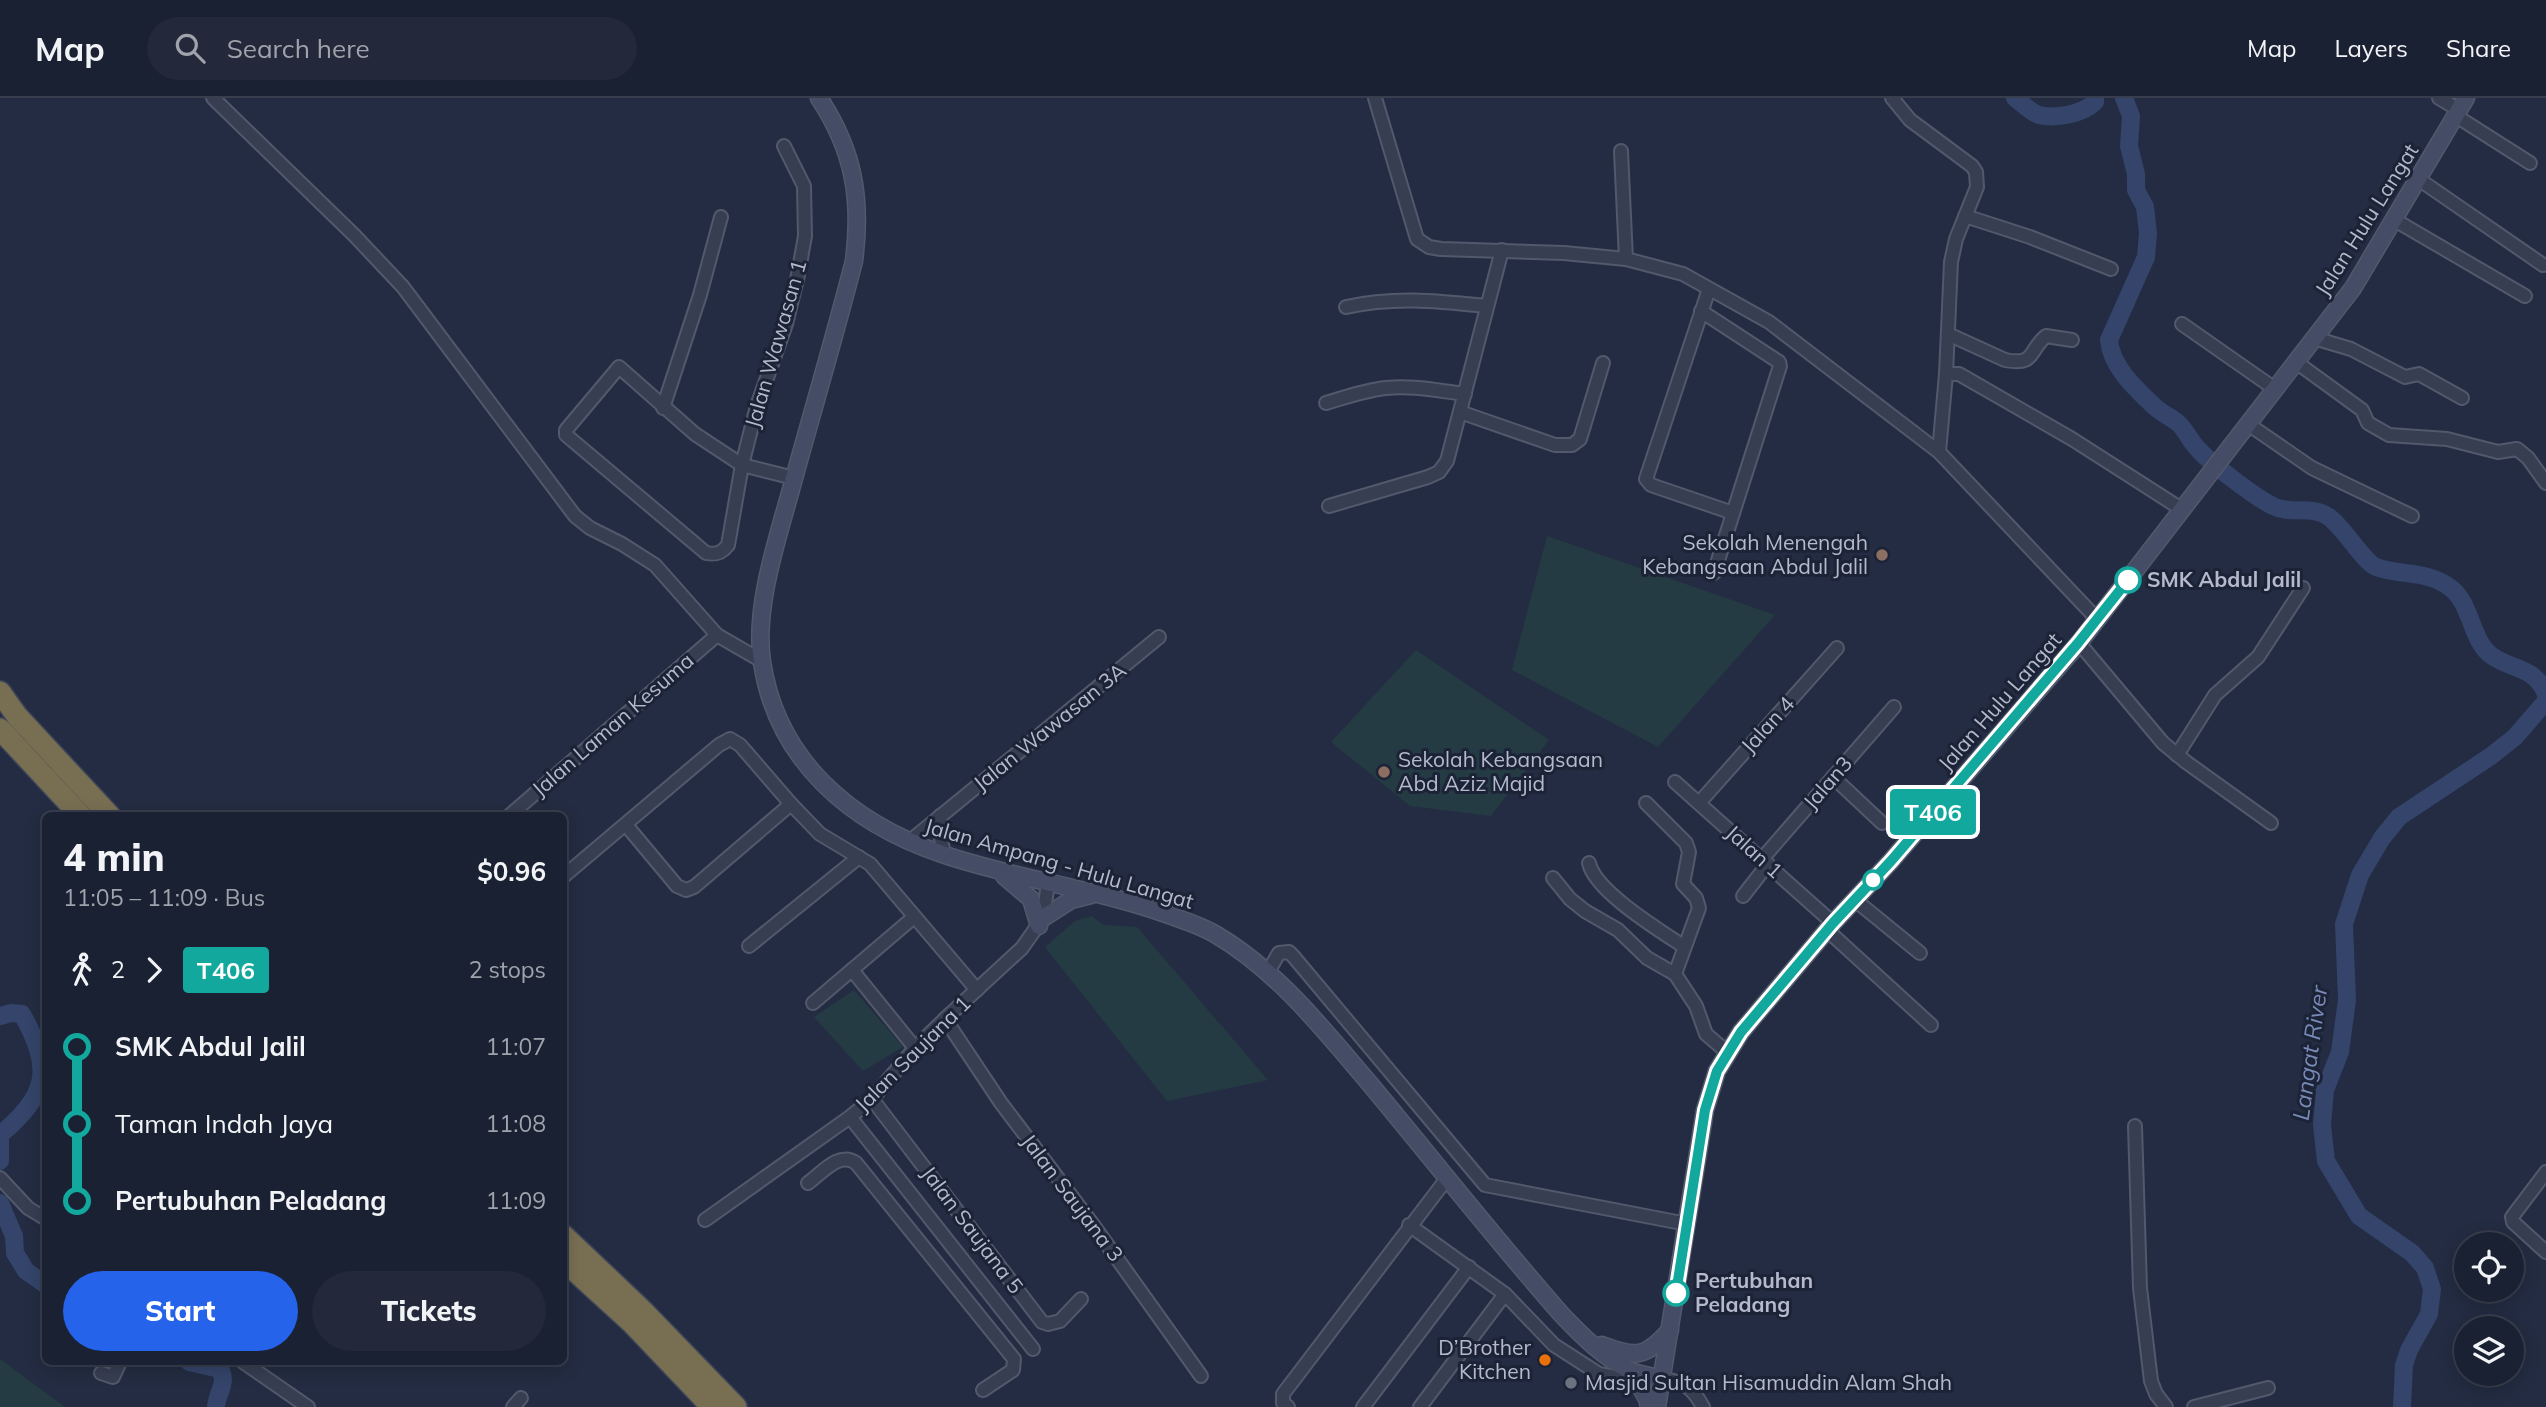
<!DOCTYPE html>
<html lang="en">
<head>
<meta charset="utf-8">
<style>
  :root { --surface:#1a2132; --page:#23293a; --text:#f1f3f6; --muted:#9fa3ac; --line:#383e4d; --accent:#2563eb }
  body { margin:0; font-family:Mulish,sans-serif; background:var(--page); color:var(--text); height:100vh; display:flex; flex-direction:column; font-size:26px; white-space:nowrap }
  * { box-sizing:border-box; margin:0 }
  p { font-size:23px; color:var(--muted) }
  .icon { flex:none; width:38px; height:38px; fill:none; stroke:currentColor; stroke-width:2; stroke-linecap:round; stroke-linejoin:round }
  .map { position:relative; flex:1; overflow:hidden }
  .drawer { position:absolute; left:42px; top:714px; width:525px; height:553px; display:flex; flex-direction:column; background:var(--surface); border-radius:10px; box-shadow:0 4px 18px #0003,0 0 0 2px var(--line) }
  .drawer>* { flex:none }
  .badge { padding:0 14px; border-radius:5px; font-size:24px; line-height:46px }
  .controls { position:absolute; left:2454px; top:1134px; display:grid; gap:14px }
  .controls a { display:grid; place-items:center; width:70px; height:70px; border-radius:50%; background:var(--surface); box-shadow:0 4px 18px #0003,0 0 0 2px var(--line); font-size:35px }
  .map>.badge { position:absolute; translate:-50% -50%; box-shadow:0 0 0 4px #fff }
  .legs { display:flex; align-items:center; gap:10px; height:77px; padding:0 21px; font-size:23px }
  .legs p { margin-inline-start:auto }
  .headline { display:flex; align-items:center; justify-content:space-between; height:119px; padding:0 21px }
  h1 { font-size:38px; font-weight:800; line-height:52px }
  .action { display:flex; gap:14px; margin-top:auto; padding:14px 21px }
  .action a { flex:1; height:80px; border-radius:42px; background:var(--accent); color:#fff; font-size:28px; font-weight:800; line-height:80px; text-align:center }
  .action a+a { background:var(--page); color:var(--text) }
  ul { padding:0 21px; list-style:none }
  li { display:flex; align-items:center; gap:24px; height:77px; font-size:26px }
  li i { display:grid; place-items:center; width:10px; height:100%; margin:0 9px; background:currentColor }
  li i::after { content:''; width:18px; height:18px; margin:-9px; border:5px solid; border-radius:50%; background:var(--surface) }
  li p { margin-inline-start:auto }
  li:first-child i { background:linear-gradient(#0000 50%,currentColor 0) }
  li:last-child i { background:linear-gradient(currentColor 50%,#0000 0) }
  header { display:flex; align-items:center; gap:42px; box-sizing:border-box; height:98px; padding:0 35px; background:var(--surface); border-bottom:2px solid var(--line) }
  header strong { font-size:33px }
  nav { display:flex; gap:38px; margin-inline-start:auto; font-size:24px }
  .search { width:490px; height:63px; background:var(--page); display:flex; align-items:center; gap:18px; box-sizing:border-box; padding:0 24px; border-radius:38px; color:var(--muted); font-size:26px }
  .map>svg:first-child { display:block }
</style>
</head>
<body>
<header>
<strong>Map</strong>
<div class="search"><svg class="icon" aria-label="search" viewBox="0 0 24 24"><circle cx="10" cy="10" r="6"/><path d="M15 15l6 6"/></svg>Search here</div>
<nav><a>Map</a><a>Layers</a><a>Share</a></nav>
</header>
<div class="map">
<svg width="2546" height="1309" viewBox="0 0 2546 1309">
  <rect width="100%" height="100%" fill="#232c42"/>
  <g fill="#253b43">
    <polygon points="1547,438 1775,517 1658,649 1512,572"/>
    <polygon points="1416,552 1549,642 1491,718 1410,708 1331,644"/>
    <polygon points="1092,818 1103,827 1137,829 1268,982 1167,1003 1045,849 1075,823"/>
    <polygon points="854,892 903,949 863,973 814,919"/>
    <polygon points="0,1261 65,1309 0,1309"/>
  </g>
  <g fill="none" stroke-linecap="round" stroke-linejoin="round">
    <g stroke="#34446a" stroke-width="18">
      <path d="M2015,0C2022,5 2031,15 2039,17C2056,21 2083,16 2095,4V0"/>
      <path d="M2124,0L2131,18L2129,48L2136,76V92L2145,109L2148,135L2146,159L2109,242C2111,269 2137,292 2156,310C2163,316 2171,319 2178,325C2186,332 2190,343 2197,350C2210,365 2256,400 2273,408C2291,417 2313,407 2329,419C2344,430 2364,464 2376,469C2401,478 2429,472 2452,491C2472,508 2471,543 2492,558C2514,573 2534,568 2546,596"/>
      <path d="M0,918L11,915L22,916C53,972 48,996 0,1037V1063"/>
      <polyline points="0,1105 14,1138 15,1155 26,1173 46,1187"/>
      <path d="M189,1264L220,1271C228,1285 217,1294 216,1309"/>
      <polyline points="2402,1309 2404,1267 2409,1252 2429,1216 2432,1191 2425,1170 2412,1155 2359,1118 2326,1063 2322,1027 2325,992 2340,954 2347,902 2344,826 2360,777 2382,740 2399,719 2491,658 2515,639 2546,603"/>
    </g>
    <defs>
      <g id="street">
        <polyline points="213,0 354,137 403,189 575,418 590,430 622,446 655,467 717,537 762,563"/>
        <polyline points="1375,0 1417,141 1429,149 1441,151 1564,155 1626,161 1683,176 1769,224 1939,354"/>
        <polyline points="1892,0 1910,22 1972,68 1976,74 1977,89 1956,141 1951,164 1946,276 1939,354 2097,521"/>
        <polyline points="2439,0 2459,12"/>
        <polyline points="2456,18 2530,65"/>
        <path d="M784,48L804,88L805,138L798,177L786,226L757,308L742,367L728,447C722,455 716,457 706,455L566,337V332L619,269L695,336L742,367L794,380"/>
        <polyline points="1621,53 1626,161"/>
        <polyline points="2417,80 2543,167"/>
        <polyline points="1965,118 2030,139 2111,171"/>
        <polyline points="2393,121 2525,198"/>
        <polyline points="1709,191 1646,381 1651,387 1733,415"/>
        <path d="M1346,209C1395,198 1438,203 1487,208"/>
        <polyline points="1701,213 1779,264 1780,268 1714,475"/>
        <polyline points="2182,226 2275,291"/>
        <path d="M1948,236L2005,262C2036,268 2028,253 2046,238L2072,242"/>
        <polyline points="2314,240 2351,251 2405,279 2419,276 2462,300"/>
        <polyline points="2296,264 2362,312 2368,325 2389,337 2447,341 2498,354 2517,351 2528,360 2546,385"/>
        <polyline points="1946,276 1959,276 2072,341 2183,412"/>
        <path d="M1326,305C1346,299 1366,292 1386,290C1412,287 1439,293 1465,296"/>
        <polyline points="663,310 700,197 721,119"/>
        <polyline points="1460,314 1555,347 1572,347 1580,341 1603,265"/>
        <polyline points="2248,326 2312,370 2412,418"/>
        <polyline points="1329,408 1428,379 1439,374 1447,363 1502,152"/>
        <polyline points="2079,545 2163,645 2186,664 2271,725"/>
        <polyline points="2177,657 2215,597 2258,559 2303,490"/>
        <polyline points="1833,679 1882,725"/>
        <polyline points="1675,684 1833,825"/>
        <polyline points="1646,705 1686,745 1689,754 1683,786 1696,800 1699,810 1675,876"/>
        <polyline points="1699,705 1837,550"/>
        <polyline points="509,718 717,537"/>
        <polyline points="940,718 940,735 944,757"/>
        <polyline points="626,727 677,788 686,792 694,789 791,706"/>
        <polyline points="909,744 1159,539"/>
        <polyline points="1762,761 1894,609"/>
        <path d="M1589,765C1595,793 1659,832 1683,848"/>
        <polyline points="564,778 719,647 730,641 740,647 791,706 820,736 870,766 977,892"/>
        <polyline points="1553,780 1570,801 1585,813 1618,832 1647,860 1675,876 1696,908 1706,936 1728,955"/>
        <polyline points="1743,798 1768,766"/>
        <polyline points="1855,802 1920,855"/>
        <polyline points="1827,832 1931,927"/>
        <polyline points="749,848 859,759"/>
        <polyline points="852,872 915,950"/>
        <polyline points="1268,874 1279,855 1289,854 1293,858 1485,1087 1687,1126"/>
        <polyline points="813,905 914,819"/>
        <polyline points="945,921 1001,1005 1091,1124 1201,1278"/>
        <polyline points="872,1001 1042,1224 1048,1226 1060,1223 1081,1201"/>
        <polyline points="850,1019 1033,1251"/>
        <polyline points="2135,1028 2140,1190 2151,1283 2156,1296 2166,1309"/>
        <polyline points="2546,1074 2512,1119 2513,1124 2546,1154"/>
        <polyline points="0,1080 28,1110 46,1121"/>
        <path d="M808,1085C822,1075 839,1053 856,1065L1014,1261L1013,1272L983,1292"/>
        <polyline points="705,1122 850,1019 872,1001 915,950 945,921 1022,850 1043,820 1048,785"/>
        <polyline points="1409,1127 1505,1196 1554,1247 1599,1276 1616,1279 1632,1274"/>
        <polyline points="243,1264 308,1309"/>
        <polyline points="101,1275 113,1279 120,1264"/>
        <path d="M1663,1281C1684,1284 1693,1290 1703,1309"/>
        <polyline points="513,1309 521,1300"/>
        <polyline points="1288,1309 1283,1305 1283,1296 1448,1079"/>
        <polyline points="1363,1309 1469,1169"/>
        <polyline points="1420,1309 1505,1196"/>
        <polyline points="2194,1309 2268,1290"/>
      </g>
      <g id="secondary">
        <path d="M819,0C854,53 862,101 854,163C834,241 811,318 790,395C776,445 754,512 762,564C777,663 851,725 942,756C1015,781 1093,790 1166,816C1182,822 1200,827 1215,836C1278,873 1323,931 1370,986C1434,1063 1496,1142 1562,1217C1582,1238 1604,1260 1631,1273C1640,1277 1653,1278 1663,1281"/>
        <polyline points="1004,778 1031,801 1039,828"/>
        <polyline points="1043,820 1071,802 1091,797"/>
        <path d="M1602,1247C1636,1260 1645,1260 1670,1232"/>
        <polyline points="1632,1274 1647,1301 1649,1309"/>
        <polyline points="1657,1309 1705,1012 1717,973 1741,934 1833,825 1891,763 2079,545 2353,190 2466,0"/>
      </g>
      <g id="highway">
        <polyline points="0,594 17,618 110,718"/>
        <polyline points="0,631 81,718"/>
        <polyline points="564,1138 643,1213 736,1309"/>
        <polyline points="564,1163 632,1225 712,1309"/>
      </g>
    </defs>
    <use href="#street" stroke="#52596c" stroke-width="16"/>
    <use href="#secondary" stroke="#52596c" stroke-width="19"/>
    <use href="#highway" stroke="#3f4659" stroke-width="24"/>
    <use href="#street" stroke="#373e52" stroke-width="12"/>
    <use href="#secondary" stroke="#454c65" stroke-width="16"/>
    <use href="#highway" stroke="#786f53" stroke-width="21"/>
  </g>
  <g fill="none" stroke-linecap="round" stroke-linejoin="round">
    <defs>
      <polyline id="line-1" points="1676,1195 1705,1012 1717,973 1741,934 1833,825 1891,763 2078,545 2128,482"/>
    </defs>
    <use href="#line-1" stroke="#fff" stroke-width="16"/>
    <use href="#line-1" stroke="#12a89d" stroke-width="10"/>
  </g>
  <g fill="#8d6e63" stroke="#1c2337" stroke-width="2.5">
    <circle cx="1882" cy="457" r="7"/>
    <circle cx="1384" cy="674" r="7"/>
  </g>
  <g fill="#fff" stroke="#12a89d" stroke-width="3.5">
    <circle cx="2128" cy="482" r="12"/>
    <circle cx="1873" cy="782" r="9"/>
    <circle cx="1676" cy="1195" r="12"/>
  </g>
  <circle fill="#e8710a" stroke="#1c2337" stroke-width="2.5" cx="1545" cy="1262" r="7"/>
  <circle fill="#6b7280" stroke="#1c2337" stroke-width="2.5" cx="1571" cy="1285" r="7"/>
  <g text-anchor="middle" stroke-width="6" stroke-linejoin="round" paint-order="stroke">
    <g font-size="21" fill="#b4bacc" stroke="#1c2337">
      <text transform="translate(2367 122) rotate(-58)" y="7">Jalan Hulu Langat</text>
      <text transform="translate(776 246) rotate(-74)" y="7">Jalan Wawasan 1</text>
      <text transform="translate(2000 604) rotate(-49)" y="7">Jalan Hulu Langat</text>
      <text transform="translate(613 627) rotate(-41)" y="7">Jalan Laman Kesuma</text>
      <text transform="translate(1768 627) rotate(-48)" y="7">Jalan 4</text>
      <text transform="translate(1050 629) rotate(-39)" y="7">Jalan Wawasan 3A</text>
      <text transform="translate(1828 685) rotate(-49)" y="7">Jalan3</text>
      <text transform="translate(1754 754) rotate(42)" y="7">Jalan 1</text>
      <text transform="translate(1059 766) rotate(16)" y="7">Jalan Ampang - Hulu Langat</text>
      <text transform="translate(913 956) rotate(-45)" y="7">Jalan Saujana 1</text>
      <text transform="translate(1072 1100) rotate(53)" y="7">Jalan Saujana 3</text>
      <text transform="translate(972 1132) rotate(53)" y="7">Jalan Saujana 5</text>
    </g>
    <g font-size="21" fill="#b4bacc" stroke="#1c2337" text-anchor="end">
      <text x="1868" y="452">Sekolah Menengah<tspan x="1868" dy="24">Kebangsaan Abdul Jalil</tspan></text>
      <text x="1398" y="669" text-anchor="start">Sekolah Kebangsaan<tspan x="1398" dy="24">Abd Aziz Majid</tspan></text>
      <text x="1531" y="1257">D’Brother<tspan x="1531" dy="24">Kitchen</tspan></text>
      <text x="1585" y="1292" text-anchor="start">Masjid Sultan Hisamuddin Alam Shah</text>
    </g>
    <g font-size="21" font-weight="bold" fill="#b4bacc" stroke="#1c2337" text-anchor="start">
      <text x="2147" y="489">SMK Abdul Jalil</text>
      <text x="1695" y="1190">Pertubuhan<tspan x="1695" dy="24">Peladang</tspan></text>
    </g>
    <g font-size="23" font-style="italic" fill="#788ab6" stroke="#1c2337">
      <text transform="translate(2310 955) rotate(-82)" y="8">Langat River</text>
    </g>
  </g>
</svg>
<div class="controls">
<a><svg class="icon" aria-label="locate" viewBox="0 0 24 24"><circle cx="12" cy="12" r="6"/><path d="M12 2v4M12 18v4M2 12h4M18 12h4"/></svg></a>
<a><svg class="icon" aria-label="layers" viewBox="0 0 24 24"><path d="M12 4l9 5-9 5-9-5zM3 14l9 5 9-5"/></svg></a>
</div>
<b class="badge" style="left:1933px;top:714px;background:#12a89d;color:#fff">T406</b>
<section class="drawer">
<div class="headline"><div><h1>4 min</h1><p>11:05 – 11:09 · Bus</p></div><b>$0.96</b></div>
<div class="legs"><svg class="icon" aria-label="walk" viewBox="0 0 24 24"><circle cx="13" cy="4" r="2"/><path d="M13 8l-2 6 4 7M11 14l-3 7M7 12l3-4h3l4 4"/></svg>2<svg class="icon" aria-label="forward" viewBox="0 0 24 24"><path d="M9 5l7 7-7 7"/></svg><b class="badge" style="background:#12a89d;color:#fff">T406</b><p>2 stops</p></div>
<ul>
<li><i style="color:#12a89d"></i><b>SMK Abdul Jalil</b><p>11:07</p></li>
<li><i style="color:#12a89d"></i><span>Taman Indah Jaya</span><p>11:08</p></li>
<li><i style="color:#12a89d"></i><b>Pertubuhan Peladang</b><p>11:09</p></li>
</ul>
<div class="action"><a>Start</a><a>Tickets</a></div>
</section>
</div>
</body>
</html>
